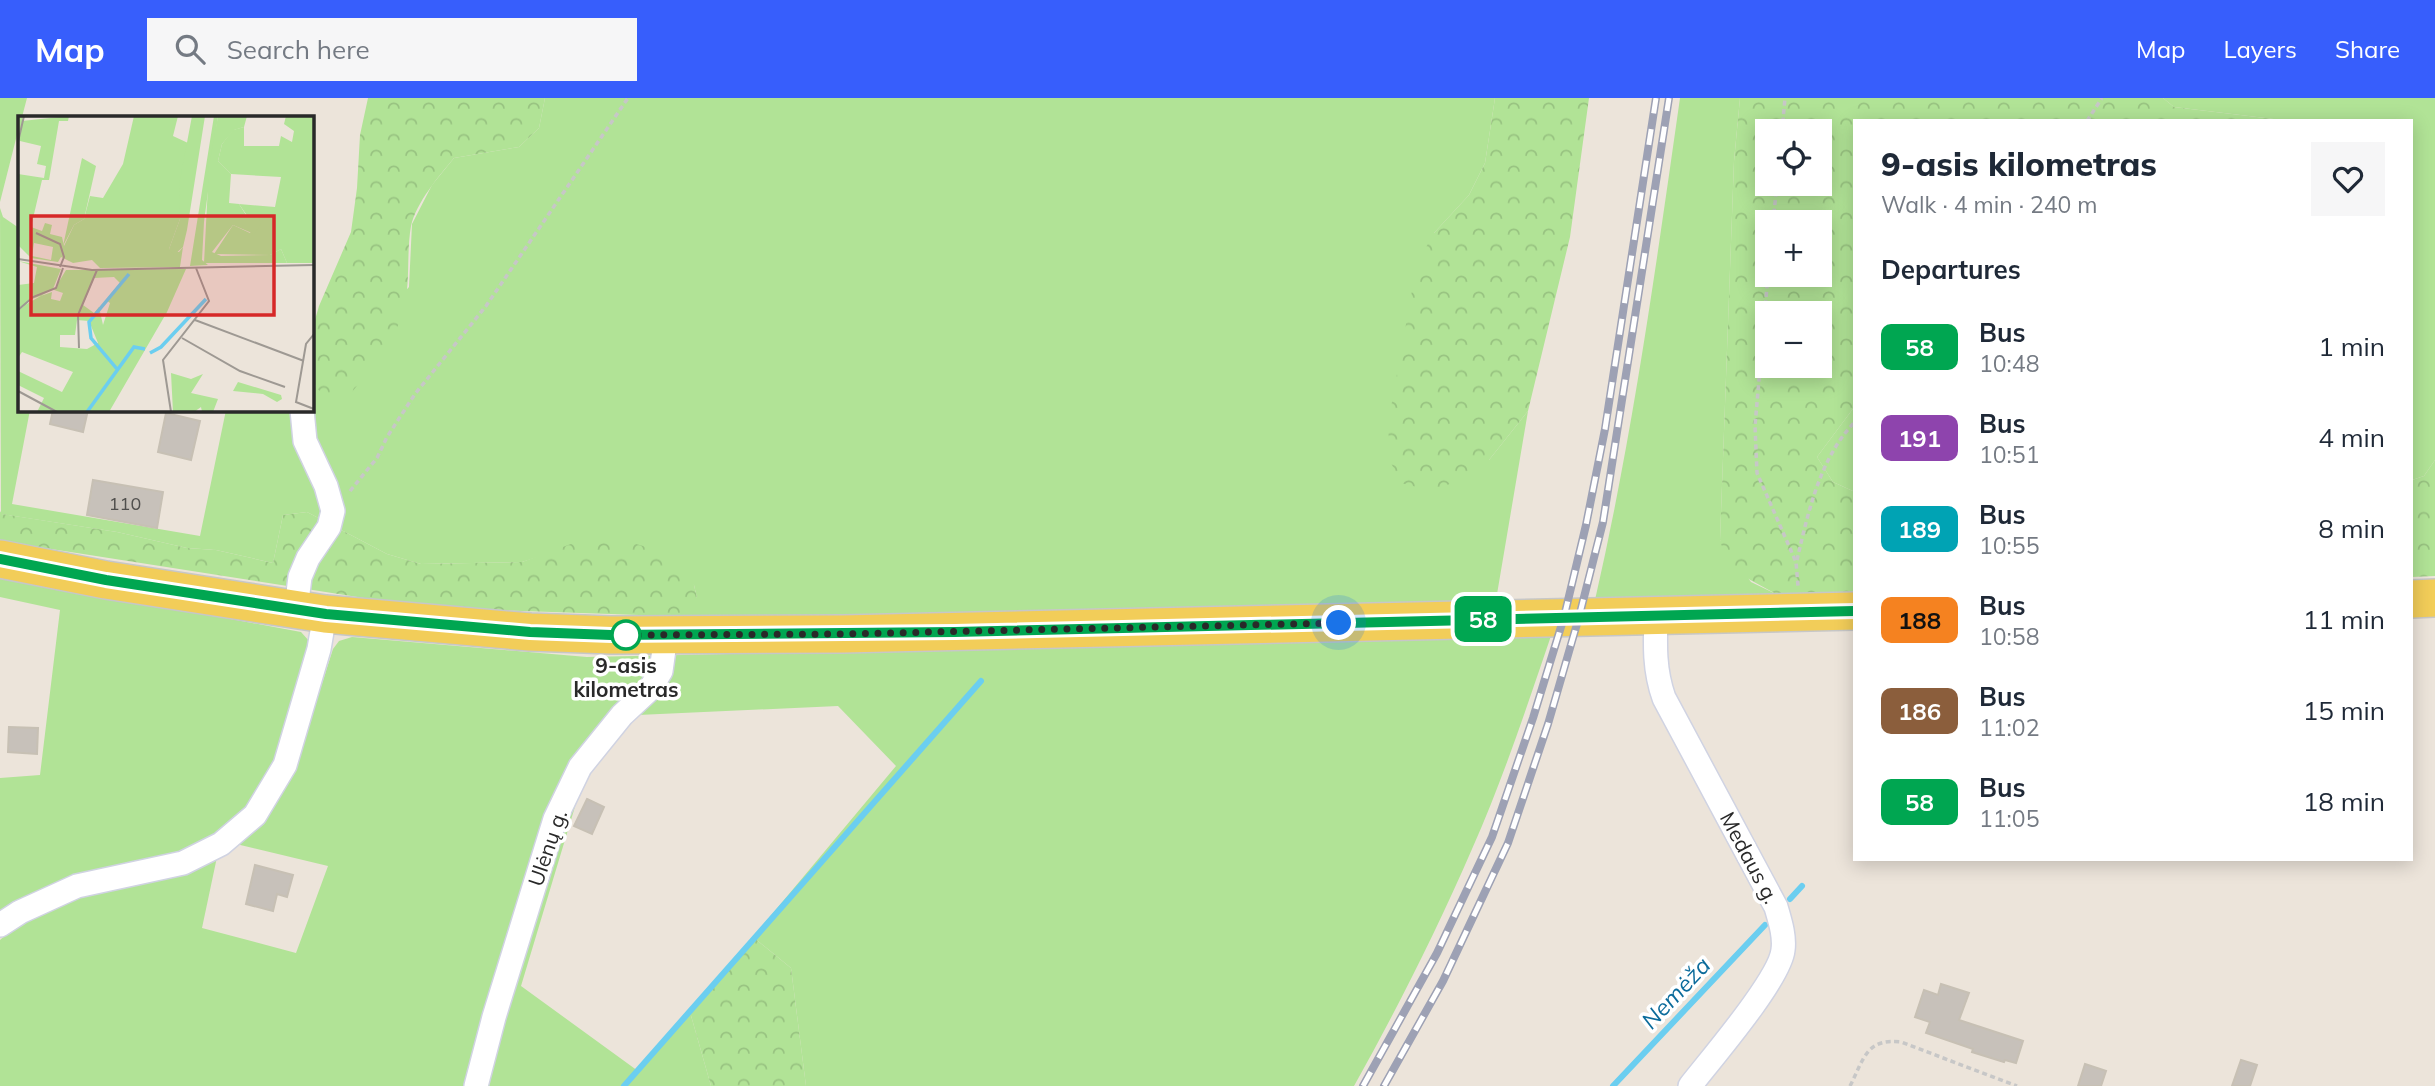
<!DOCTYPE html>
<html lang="en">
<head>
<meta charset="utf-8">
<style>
  :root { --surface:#fff; --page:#f6f6f7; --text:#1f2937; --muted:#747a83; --accent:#375efc }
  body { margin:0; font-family:Mulish,sans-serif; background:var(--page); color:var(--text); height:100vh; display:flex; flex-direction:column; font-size:26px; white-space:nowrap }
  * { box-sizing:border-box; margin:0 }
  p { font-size:23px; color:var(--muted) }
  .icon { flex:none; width:38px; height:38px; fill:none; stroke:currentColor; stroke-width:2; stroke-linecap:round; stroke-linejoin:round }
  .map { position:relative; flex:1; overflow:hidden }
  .drawer { position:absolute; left:1853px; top:21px; width:560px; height:742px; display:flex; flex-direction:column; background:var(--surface); border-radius:0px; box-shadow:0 4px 18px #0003 }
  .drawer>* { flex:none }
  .badge { padding:0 14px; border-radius:10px; font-size:24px; line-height:46px }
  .fabs { position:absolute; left:1755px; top:21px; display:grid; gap:14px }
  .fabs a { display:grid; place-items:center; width:77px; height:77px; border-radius:0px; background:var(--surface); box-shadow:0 4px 18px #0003; font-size:35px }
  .you { position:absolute; width:35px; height:35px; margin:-18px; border:5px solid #fff; border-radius:50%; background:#1a73e8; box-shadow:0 0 0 10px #1a73e833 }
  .map>.badge { position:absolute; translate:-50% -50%; box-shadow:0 0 0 4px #fff }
  h2 { padding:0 28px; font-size:26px; line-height:63px }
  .round { display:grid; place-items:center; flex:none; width:74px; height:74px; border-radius:0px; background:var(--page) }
  .headline { display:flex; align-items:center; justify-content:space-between; height:119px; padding:0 28px }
  h1 { font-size:33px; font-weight:800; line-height:52px }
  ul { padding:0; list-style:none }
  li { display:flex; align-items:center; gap:21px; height:91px; padding:0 28px }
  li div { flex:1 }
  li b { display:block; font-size:26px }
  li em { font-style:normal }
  li .badge { min-width:77px; font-weight:700; text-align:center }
  header { display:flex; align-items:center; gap:42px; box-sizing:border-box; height:98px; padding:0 35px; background:var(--accent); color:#fff }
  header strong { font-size:33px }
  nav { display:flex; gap:38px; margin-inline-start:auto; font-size:24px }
  .search { width:490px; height:63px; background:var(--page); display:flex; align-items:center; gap:18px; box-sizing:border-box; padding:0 24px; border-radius:0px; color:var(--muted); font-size:26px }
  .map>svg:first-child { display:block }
</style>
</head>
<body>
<header>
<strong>Map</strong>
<div class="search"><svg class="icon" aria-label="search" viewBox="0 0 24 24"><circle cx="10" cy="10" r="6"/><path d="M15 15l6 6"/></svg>Search here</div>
<nav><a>Map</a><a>Layers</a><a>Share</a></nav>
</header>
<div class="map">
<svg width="2435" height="988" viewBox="0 0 2435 988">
  <defs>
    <pattern id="forest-crowns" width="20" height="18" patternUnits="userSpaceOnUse" patternTransform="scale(1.75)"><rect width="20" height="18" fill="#b1e396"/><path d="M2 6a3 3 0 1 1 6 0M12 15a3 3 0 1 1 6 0" fill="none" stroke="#98c381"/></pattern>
  </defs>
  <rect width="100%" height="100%" fill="#ece4da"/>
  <g fill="#b1e396">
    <polygon points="0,0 27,0 22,19 19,19 19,29 0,104"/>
    <polygon points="545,0 1495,0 1485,65 1469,97 1434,135 1489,362 1528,313 1495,508 992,520 697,519 697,500 694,487 544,457 522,464 421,466 387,456 307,414 283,417 273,465 216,452 187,450 117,434 1,416 0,110 3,119 19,130 19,312 30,312 12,406 200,438 226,312 312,312 312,276 316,290 409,189 412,126 432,87 454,60 519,49 539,30"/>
    <path d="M1680,0H1740L1734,63L1720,442L1751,484L1776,496L1595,502C1633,336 1656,168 1680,0Z"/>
    <polygon points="2163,0 2435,0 2435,362 2424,378 2412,382 2412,23 2290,23 2174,9"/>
    <polygon points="1855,308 1855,394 1833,384 1817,359"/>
    <polygon points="0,478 301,534 310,544 272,674 249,706 225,730 202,750 89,775 48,788 0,814 0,680 40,677 60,512 0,499"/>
    <path d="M1553,532C1528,605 1504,679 1472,751C1437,832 1397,911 1354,988H806L791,870L753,839L896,668L838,608L638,617L603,654L580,692L521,888L638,973L690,914L711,988H0V842L17,827L55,805L217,759L202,830L296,855L328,768L232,745L297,664L333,551L339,543L352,539L587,559L828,554Z"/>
  </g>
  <g fill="url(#forest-crowns)" fill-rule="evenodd">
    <path d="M368,0H545L539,30L519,49L454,60C439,78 416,105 411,128C406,157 411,186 403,214C395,243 366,277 347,300H329L316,290L312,276V232L319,208L351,134L357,90L360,37Z"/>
    <polygon points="1495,0 1589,0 1570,139 1528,313 1489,362 1436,394 1401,385 1390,363 1388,326 1417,165 1434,135 1469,97 1485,65"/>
    <path d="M1740,0H2163L2174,9L2290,23H1855V308L1817,359L1833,384L1855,394V494L1776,496L1734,473L1726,462L1720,442L1734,63ZM1820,33V86H1768V33ZM1820,124V177H1768V124ZM1820,215V268H1768V215Z"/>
    <polygon points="2435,362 2435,478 2412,479 2412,382 2424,378"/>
    <polygon points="0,413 2,416 117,434 187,450 216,452 273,465 283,417 307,414 387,456 421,466 522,464 579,443 615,440 643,448 685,473 694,487 697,500 697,519 461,511 402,506 0,443"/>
    <polygon points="753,839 791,870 806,988 711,988 690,914"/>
  </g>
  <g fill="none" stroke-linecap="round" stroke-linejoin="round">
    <g stroke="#6bcef0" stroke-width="6">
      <polyline points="1790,801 1802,788"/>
      <polyline points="624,988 981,583"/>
      <polyline points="1613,988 1765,827"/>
    </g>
  </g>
  <g fill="#c7c1ba" stroke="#c7c0b4" stroke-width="2">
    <polygon points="53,312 88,312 83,334 50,326"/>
    <polygon points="166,315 200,323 191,362 158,354"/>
    <polygon points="93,382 163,394 157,430 87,417"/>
    <polygon points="9,629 38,630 37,656 8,654"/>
    <polygon points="587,701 604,709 592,736 574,728"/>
    <polygon points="255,767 293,777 287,799 277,796 273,813 246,806"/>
    <polygon points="1941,886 1969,895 1959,922 2023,943 2016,965 2005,962 2004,964 1972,954 1973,951 1926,935 1930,924 1915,919 1924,892 1938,897"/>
    <polygon points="2241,962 2257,967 2250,988 2232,988"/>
    <polygon points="2085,966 2106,973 2101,988 2078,988"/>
  </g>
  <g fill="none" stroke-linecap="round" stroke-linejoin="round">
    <defs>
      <g id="street">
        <polyline points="296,511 300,479 308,460 329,429 333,413 326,388 305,343 302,312"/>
        <path d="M1656,518C1655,546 1654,572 1664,600L1776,809C1780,823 1785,838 1783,852C1780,881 1711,961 1690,988"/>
        <polyline points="0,827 20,814 77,788 183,765 221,746 255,717 285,667 319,551 325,516"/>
        <polyline points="476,988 494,919 555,721 580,669 622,617 650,591 661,573 666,537"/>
      </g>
      <g id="primary">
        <polyline points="0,461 106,482 325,516 530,534 611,537 843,536 1855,513"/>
        <polyline points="2412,501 2435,500"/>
      </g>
    </defs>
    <use href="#street" stroke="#d0d3e2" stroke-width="26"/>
    <use href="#primary" stroke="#c7c7c7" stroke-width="40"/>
    <g stroke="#c7c7c7" stroke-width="3.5" stroke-dasharray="5 3.5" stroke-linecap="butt">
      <polyline points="2087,23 2102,0"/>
      <polyline points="1782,33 1785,0"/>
      <polyline points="1773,124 1777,86"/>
      <polyline points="1768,177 1755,328 1757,375 1796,464 1798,488"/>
      <polyline points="350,393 377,360 387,339 415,296 486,208 628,0"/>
      <path d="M1797,462C1808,415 1820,359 1855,324"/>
      <path d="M1850,988C1864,961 1866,940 1901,944L2017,988"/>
    </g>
    <use href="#street" stroke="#fff" stroke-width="23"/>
    <use href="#primary" stroke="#f2cd59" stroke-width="37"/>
    <defs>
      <g id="rail">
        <polyline points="1363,988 1437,855 1492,739 1533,620 1564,519 1586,427 1605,331 1656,0"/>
        <polyline points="1384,988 1443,883 1508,745 1548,626 1579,519 1603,424 1669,0"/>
      </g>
    </defs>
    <use href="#rail" stroke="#9da1b4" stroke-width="8"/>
    <use href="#rail" stroke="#fff" stroke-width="5" stroke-dasharray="16" stroke-linecap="butt"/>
  </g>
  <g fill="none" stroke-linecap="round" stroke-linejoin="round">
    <defs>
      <polyline id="line" points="0,461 106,482 326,516 530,534 611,537 955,534 1855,513"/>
    </defs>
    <use href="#line" stroke="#fff" stroke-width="16"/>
    <use href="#line" stroke="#00a651" stroke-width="10"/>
    <polyline stroke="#292929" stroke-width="7" stroke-dasharray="0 12.6" points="626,537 843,536 1339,525"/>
  </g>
  <circle fill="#fff" stroke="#00a651" stroke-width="3.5" cx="626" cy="537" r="14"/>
  <g text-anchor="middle" stroke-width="7" stroke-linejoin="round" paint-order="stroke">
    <g font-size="18" fill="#504f4d">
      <text x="125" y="412">110</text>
    </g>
    <g font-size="21" font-weight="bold" fill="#292929" stroke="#fff">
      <text x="626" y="575">9-asis<tspan x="626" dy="24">kilometras</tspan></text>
    </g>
    <g font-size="21" fill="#292929" stroke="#fff">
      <text transform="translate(548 750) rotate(-71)" y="7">Ulėnų g.</text>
      <text transform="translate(1749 760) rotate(62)" y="7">Medaus g.</text>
    </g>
    <g font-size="23" font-style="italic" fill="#0b6b9b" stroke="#fff">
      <text transform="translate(1676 895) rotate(-47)" y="8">Nemėža</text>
    </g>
  </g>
  <g transform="translate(18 18)">
    <rect width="296" height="296" fill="#ece4da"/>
    <path d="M0,0H5L4,5L51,0L50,5H41L31,64H24L13,111L24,115L27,107L34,109L32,118L44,121L46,130L56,109L66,103L72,80L85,82L105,48L116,0H160L155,20L170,27L162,103L151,133L161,136L165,131L162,151L82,152L74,144L55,147L43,141L40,146L13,142L0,129V58L26,62L28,50L19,48L23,30L2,25ZM16,127L35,131L33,144L14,140ZM196,0H200L186,106L184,144L190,149L172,150ZM268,0H296V147H269L263,133L252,139L196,138L215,109L232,117L241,102L230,101L221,88L257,91L263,61L213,58L200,45L204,28L215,14L226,11V30H261L263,20L274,26L276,15L266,8ZM0,145L43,153L35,173L0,193V169L16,167L19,151ZM168,153L149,196L91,296H19L26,282L0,269V255L44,276L55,256L4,236L0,242V195L14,183L34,176L33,183L42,185L45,177L36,174L48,154ZM96,161L102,167L88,184L92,187L85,209L81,191L76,197L65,189L76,162ZM59,204L71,205L80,227L69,233L42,231V219H57Z" fill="#b1e396" fill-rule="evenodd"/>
    <path d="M174,0H187L169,114L165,131L156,139L151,133L162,103L161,69ZM200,0H229L226,11L216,14L204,28L200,45L213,58L211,87L221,88L228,99L241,102L243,108L236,118L215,109L194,136L203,140L252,139L263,133L269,147H186L191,50ZM64,42L78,50L66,103L56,109L45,130ZM153,257L173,263L185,258L173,277L200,283L195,296H184L183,291L176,296H155ZM220,266L263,279L264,283L259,286L245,278L215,275Z" fill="#b1e396"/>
    <path fill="none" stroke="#6bcef0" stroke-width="3.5" d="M132,237L143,231L188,183M99,253L73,222L71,206L111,158M69,296L116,231L127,233"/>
    <path fill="none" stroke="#9e9993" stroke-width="2" d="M0,26L6,0M18,117L42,128L46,141L42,151M0,143L74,154L296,149M0,194L15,181L38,172L45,152M177,204L286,245M296,218L288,228L278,286L296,293M164,222L222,255L267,271M61,232L60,199L79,154M0,275L39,296M153,296L145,244L191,185L178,152"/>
    <path fill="#d62828" fill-opacity="0.15" stroke="#d62828" stroke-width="3.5" d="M13,100H256V199H13Z"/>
    <rect width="296" height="296" fill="none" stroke="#292929" stroke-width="3.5"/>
  </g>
</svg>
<div class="fabs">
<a><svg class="icon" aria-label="locate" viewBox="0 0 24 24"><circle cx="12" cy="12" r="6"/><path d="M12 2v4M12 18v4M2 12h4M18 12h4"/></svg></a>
<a>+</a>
<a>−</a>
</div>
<div class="you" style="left:1339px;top:525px"></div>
<b class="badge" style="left:1483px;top:521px;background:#00a651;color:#fff">58</b>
<section class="drawer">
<div class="headline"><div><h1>9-asis kilometras</h1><p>Walk · 4 min · 240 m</p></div><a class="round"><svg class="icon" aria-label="heart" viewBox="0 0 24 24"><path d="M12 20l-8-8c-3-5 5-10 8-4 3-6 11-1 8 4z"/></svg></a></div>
<h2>Departures</h2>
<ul>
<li><span class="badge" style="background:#00a651;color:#fff">58</span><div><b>Bus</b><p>10:48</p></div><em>1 min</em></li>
<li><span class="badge" style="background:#8e44ad;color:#fff">191</span><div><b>Bus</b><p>10:51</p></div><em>4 min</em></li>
<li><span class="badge" style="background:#00a3b4;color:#fff">189</span><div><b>Bus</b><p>10:55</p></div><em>8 min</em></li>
<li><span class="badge" style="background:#f58220;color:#111">188</span><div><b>Bus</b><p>10:58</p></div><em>11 min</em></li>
<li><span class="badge" style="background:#8b5e3c;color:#fff">186</span><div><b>Bus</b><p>11:02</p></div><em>15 min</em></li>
<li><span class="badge" style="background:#00a651;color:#fff">58</span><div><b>Bus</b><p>11:05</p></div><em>18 min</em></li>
</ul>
</section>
</div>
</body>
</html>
